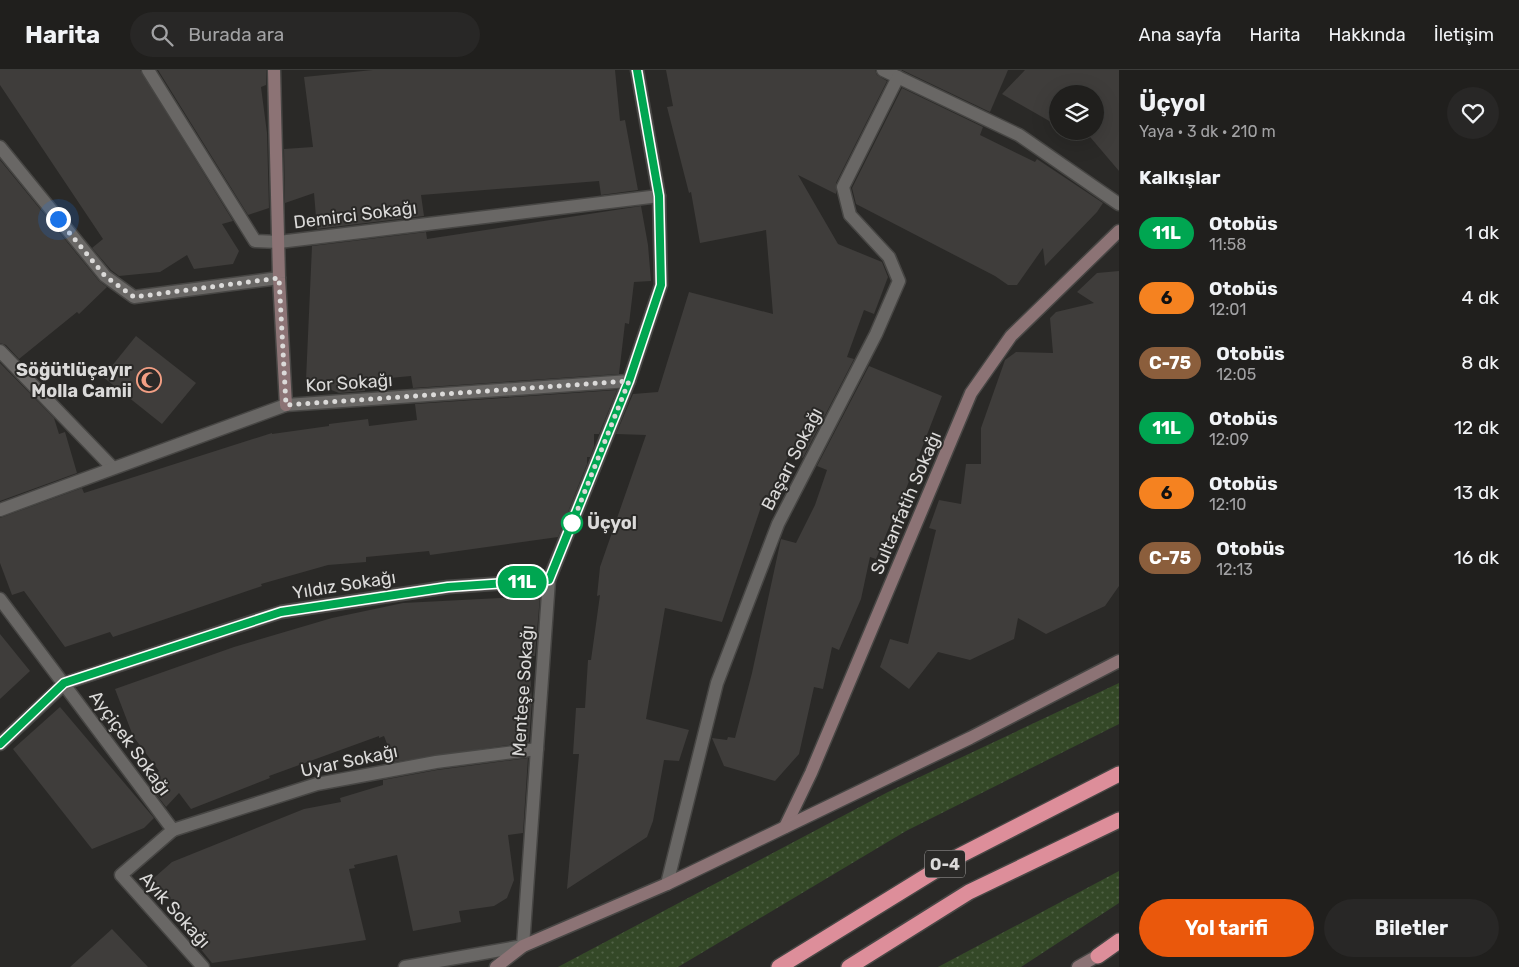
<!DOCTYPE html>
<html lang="tr">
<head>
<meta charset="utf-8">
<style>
  :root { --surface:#201f1d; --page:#282726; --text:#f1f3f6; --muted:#a2a2a4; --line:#3d3d3b; --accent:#ea580c }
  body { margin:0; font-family:Rubik,sans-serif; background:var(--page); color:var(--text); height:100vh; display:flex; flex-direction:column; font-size:19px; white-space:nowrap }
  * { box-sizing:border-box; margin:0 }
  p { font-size:16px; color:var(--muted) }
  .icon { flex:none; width:28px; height:28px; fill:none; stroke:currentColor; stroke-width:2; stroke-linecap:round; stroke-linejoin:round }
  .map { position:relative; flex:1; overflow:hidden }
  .sheet { display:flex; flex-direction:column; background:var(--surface); width:400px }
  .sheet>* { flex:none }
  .badge { padding:0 10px; border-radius:16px; font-size:18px; line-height:32px }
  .fabs { position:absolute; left:1049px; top:15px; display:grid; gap:10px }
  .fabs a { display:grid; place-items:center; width:55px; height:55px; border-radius:50%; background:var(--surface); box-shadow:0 5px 20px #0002,0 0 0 1px var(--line); font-size:25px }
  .you { position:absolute; width:25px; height:25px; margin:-12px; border:4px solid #fff; border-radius:50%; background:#1a73e8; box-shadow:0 0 0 8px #1a73e833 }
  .map>.badge { position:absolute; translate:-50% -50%; box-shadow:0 0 0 2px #fff }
  h2 { padding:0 20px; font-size:19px; line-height:45px }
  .round { display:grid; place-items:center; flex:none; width:52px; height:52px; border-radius:26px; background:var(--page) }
  .summary { display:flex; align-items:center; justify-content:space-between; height:85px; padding:0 20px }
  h1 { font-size:24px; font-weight:700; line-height:38px }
  .cta { display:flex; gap:10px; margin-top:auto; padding:10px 20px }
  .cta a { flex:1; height:58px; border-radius:30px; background:var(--accent); color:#fff; font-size:20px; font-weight:700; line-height:58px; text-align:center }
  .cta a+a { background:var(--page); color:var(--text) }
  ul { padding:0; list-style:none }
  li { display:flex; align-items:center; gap:15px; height:65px; padding:0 20px }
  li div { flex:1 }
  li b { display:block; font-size:19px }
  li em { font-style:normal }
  li .badge { min-width:55px; font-weight:700; text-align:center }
  header { display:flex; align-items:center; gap:30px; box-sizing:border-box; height:70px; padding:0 25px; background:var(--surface); border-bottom:1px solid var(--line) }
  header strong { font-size:24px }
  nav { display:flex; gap:28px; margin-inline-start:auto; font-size:18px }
  .search { width:350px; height:45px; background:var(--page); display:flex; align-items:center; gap:12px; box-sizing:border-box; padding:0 18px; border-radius:28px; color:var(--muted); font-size:19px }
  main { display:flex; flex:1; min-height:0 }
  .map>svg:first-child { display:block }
</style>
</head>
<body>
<header>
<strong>Harita</strong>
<div class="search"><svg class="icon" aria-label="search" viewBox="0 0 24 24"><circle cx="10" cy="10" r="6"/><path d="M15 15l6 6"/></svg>Burada ara</div>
<nav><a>Ana sayfa</a><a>Harita</a><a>Hakkında</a><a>İletişim</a></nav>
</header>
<main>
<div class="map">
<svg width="1119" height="897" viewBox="0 0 1119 897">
  <defs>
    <pattern id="grass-dots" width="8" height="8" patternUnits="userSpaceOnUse" patternTransform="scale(1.25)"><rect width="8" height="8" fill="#344827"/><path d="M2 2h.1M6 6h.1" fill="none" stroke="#516246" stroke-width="1.8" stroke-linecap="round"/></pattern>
  </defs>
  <rect width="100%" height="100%" fill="#2a2927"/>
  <g fill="url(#grass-dots)">
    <polygon points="1119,613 1119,654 906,761 678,897 558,897 888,722"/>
    <polygon points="1119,801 1119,833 1021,897 938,897"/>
  </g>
  <g fill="#3f3d3b">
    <polygon points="0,0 140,0 233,151 222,154 239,181 233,194 194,199 187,185 160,202 119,206 111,200 92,178 103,169 0,15"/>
    <polygon points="158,0 266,0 266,15 261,17 267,63 269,138 248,145"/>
    <polygon points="373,0 615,0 620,51 625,50 638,120 601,125 599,111 421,125 424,146 317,159 314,123 285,133 284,79 313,77 304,7"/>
    <polygon points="666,0 875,0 877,5 887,11 836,113 836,124 798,105 838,174 882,192 888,207 874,244 864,240 847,287 854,289 803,388 790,382 770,426 765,425 722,552 665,538 646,649 689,660 679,691 664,690 653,751 647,767 567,819 579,684 573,684 576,638 585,638 588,590 591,590 600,525 597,526 600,497 646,365 616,364 633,324 658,322 689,222 773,244 766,160 700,173 691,122 689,123 667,37 673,36"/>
    <polygon points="902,0 1008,0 990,42"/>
    <polygon points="1025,0 1119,0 1119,101 1085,61 1095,61 1095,24 1058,24 1058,56 1002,24"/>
    <polygon points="902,18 983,57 980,65 1035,92 1037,89 1103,133 1097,142 1045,196 1043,178 1017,215 1008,215 995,206 856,134 852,118"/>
    <polygon points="0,90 99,211 107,217 79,244 77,242 19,289 6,275 0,273"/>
    <polygon points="641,136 648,175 651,211 634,212 629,254 625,253 619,304 413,318 411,306 368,310 364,312 365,321 339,323 306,310 312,176 426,162 427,169"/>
    <polygon points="1119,201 1119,516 1105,536 1046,564 1018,548 1014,569 970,590 938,582 909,619 880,597 890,569 908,574 936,460 929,458 939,430 961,434 966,394 981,394 981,358 1005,290 1016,282 1053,283 1050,248 1056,242 1094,233 1077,222 1097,203"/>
    <polygon points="136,266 196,313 162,354 103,307"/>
    <polygon points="0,293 54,348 59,364 65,362 77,403 0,431"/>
    <polygon points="869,296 942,326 894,450 892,450 876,489 870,487 861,529 839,580 832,577 823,619 814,617 799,684 775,711 724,696 712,668 727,670 728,667 735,668 752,603 781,469 796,473 815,435 827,400 817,396"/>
    <polygon points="617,320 599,364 594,364 594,376 590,387 587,387 587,394 558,467 430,485 429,481 366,487 366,492 328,495 261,514 262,516 113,567 110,562 65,577 24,521 12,525 0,493 0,448 82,418 84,423 272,363 272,364 329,356 329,354 368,349 369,356 417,350 415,334"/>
    <polygon points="540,526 535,586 529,586 532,630 529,672 394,692 384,666 379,668 379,666 269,706 270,708 191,739 179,723 166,737 152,719 148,709 159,701 133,666 115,619 234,577 332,548 403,533"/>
    <polygon points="0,564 30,601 0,629"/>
    <polygon points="60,637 154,748 144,758 92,779 13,679"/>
    <polygon points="528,688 523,763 508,765 514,810 507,828 494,836 459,841 461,852 413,861 397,785 354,795 355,798 349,799 366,870 212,893 177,850 174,829 159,830 147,814 172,792 304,739 341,732 340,728 383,715 383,710 437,700"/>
    <polygon points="112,859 148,897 70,897"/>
  </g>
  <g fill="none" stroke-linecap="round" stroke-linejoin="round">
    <defs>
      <g id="street">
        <polyline points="148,0 255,171 279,172 659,126"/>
        <polyline points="883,0 1019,65 1119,134"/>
        <polyline points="0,77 105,206 134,227 279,208"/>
        <polyline points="0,281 112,397"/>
        <polyline points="0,440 286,335 629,311"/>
        <polyline points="0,529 173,760 121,805 203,897"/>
        <polyline points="0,674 65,613 281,542 448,517 549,510"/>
        <polyline points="173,760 317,714 436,692 537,679"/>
        <polyline points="667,814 717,613 778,454 876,264 899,211 889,187 850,145 843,117 898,7"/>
        <polyline points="405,897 523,876 549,510 629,311 661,215 659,126 637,0"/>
      </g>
      <g id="secondary">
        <polyline points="274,0 279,208 286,335"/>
        <polyline points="785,757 811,703 971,323 1011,266 1119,161"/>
        <polyline points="496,897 523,876 667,814 970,668 1119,591"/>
        <polyline points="1078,897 1106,881"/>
      </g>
      <g id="highway">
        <polyline points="1098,886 1119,871"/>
        <polyline points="779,897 959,786 1119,704"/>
        <polyline points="849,897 969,822 1119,750"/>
      </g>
    </defs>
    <use href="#street" stroke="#474644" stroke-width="15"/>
    <use href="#secondary" stroke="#474644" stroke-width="15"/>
    <use href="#highway" stroke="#474644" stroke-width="18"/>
    <use href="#street" stroke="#696765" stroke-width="12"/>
    <use href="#secondary" stroke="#8c7375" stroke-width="12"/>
    <use href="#highway" stroke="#dd8e9a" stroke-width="15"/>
  </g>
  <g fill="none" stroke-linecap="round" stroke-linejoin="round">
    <defs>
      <polyline id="line" points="0,674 64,613 281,542 448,517 549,510 629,311 661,215 659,126 637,0"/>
    </defs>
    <use href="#line" stroke="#fff" stroke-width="11"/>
    <use href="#line" stroke="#00a651" stroke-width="8"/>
    <polyline stroke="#dbdad9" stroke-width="5" stroke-dasharray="0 9" points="58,149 105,206 134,227 279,208 286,335 629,311 571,456 572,453"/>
  </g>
  <defs>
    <symbol id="mosque-ring" viewBox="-11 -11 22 22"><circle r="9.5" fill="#2a2927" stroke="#f39f84" stroke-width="1.5"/><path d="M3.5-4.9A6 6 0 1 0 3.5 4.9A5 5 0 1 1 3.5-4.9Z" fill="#f39f84"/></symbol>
  </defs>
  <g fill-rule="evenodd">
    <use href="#mosque-ring" x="135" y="296" width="28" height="28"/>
  </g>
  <circle fill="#fff" stroke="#00a651" stroke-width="2.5" cx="572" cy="453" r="10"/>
  <g text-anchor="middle" stroke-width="4" stroke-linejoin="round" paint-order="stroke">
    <rect fill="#2a2927" stroke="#a6a5a4" stroke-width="1" x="925" y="780.5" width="40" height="27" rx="4"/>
    <g font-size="16" font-weight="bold" fill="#dbdad9">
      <text x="945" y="800">O-4</text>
    </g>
    <g font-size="18" fill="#dbdad9" stroke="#2a2927">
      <text transform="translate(355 145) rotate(-7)" y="6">Demirci Sokağı</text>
      <text transform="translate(349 313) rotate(-4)" y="6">Kor Sokağı</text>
      <text transform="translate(792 389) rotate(-63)" y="6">Başarı Sokağı</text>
      <text transform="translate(906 433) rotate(-67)" y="6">Sultanfatih Sokağı</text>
      <text transform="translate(344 515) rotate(-9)" y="6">Yıldız Sokağı</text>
      <text transform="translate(523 621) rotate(-86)" y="6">Menteşe Sokağı</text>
      <text transform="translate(130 673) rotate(54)" y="6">Ayçiçek Sokağı</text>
      <text transform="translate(349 691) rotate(-12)" y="6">Uyar Sokağı</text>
      <text transform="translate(175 840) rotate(48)" y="6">Ayık Sokağı</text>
    </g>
    <g font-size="18" font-weight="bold" fill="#dbdad9" stroke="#2a2927" text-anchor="end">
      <text x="132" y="306">Söğütlüçayır<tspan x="132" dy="21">Molla Camii</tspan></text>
    </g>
    <g font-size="18" font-weight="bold" fill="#dbdad9" stroke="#2a2927" text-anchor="start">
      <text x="587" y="459">Üçyol</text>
    </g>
  </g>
</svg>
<div class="fabs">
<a><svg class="icon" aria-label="layers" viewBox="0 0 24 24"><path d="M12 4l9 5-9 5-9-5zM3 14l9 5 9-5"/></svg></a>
</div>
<div class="you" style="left:58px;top:149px"></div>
<b class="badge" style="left:522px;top:512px;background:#00a651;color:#fff">11L</b>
</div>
<section class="sheet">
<div class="summary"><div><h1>Üçyol</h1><p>Yaya · 3 dk · 210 m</p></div><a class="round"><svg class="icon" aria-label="heart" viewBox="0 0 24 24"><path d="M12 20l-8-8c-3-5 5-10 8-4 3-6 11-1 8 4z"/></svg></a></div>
<h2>Kalkışlar</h2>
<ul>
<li><span class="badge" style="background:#00a651;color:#fff">11L</span><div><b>Otobüs</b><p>11:58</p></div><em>1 dk</em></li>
<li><span class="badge" style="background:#f58220;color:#111">6</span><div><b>Otobüs</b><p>12:01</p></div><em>4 dk</em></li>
<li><span class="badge" style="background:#8b5e3c;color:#fff">C-75</span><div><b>Otobüs</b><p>12:05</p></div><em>8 dk</em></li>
<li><span class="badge" style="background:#00a651;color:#fff">11L</span><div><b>Otobüs</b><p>12:09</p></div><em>12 dk</em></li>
<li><span class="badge" style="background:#f58220;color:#111">6</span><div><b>Otobüs</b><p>12:10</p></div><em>13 dk</em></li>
<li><span class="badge" style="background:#8b5e3c;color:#fff">C-75</span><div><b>Otobüs</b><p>12:13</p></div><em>16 dk</em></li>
</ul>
<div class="cta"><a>Yol tarifi</a><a>Biletler</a></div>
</section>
</main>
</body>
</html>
